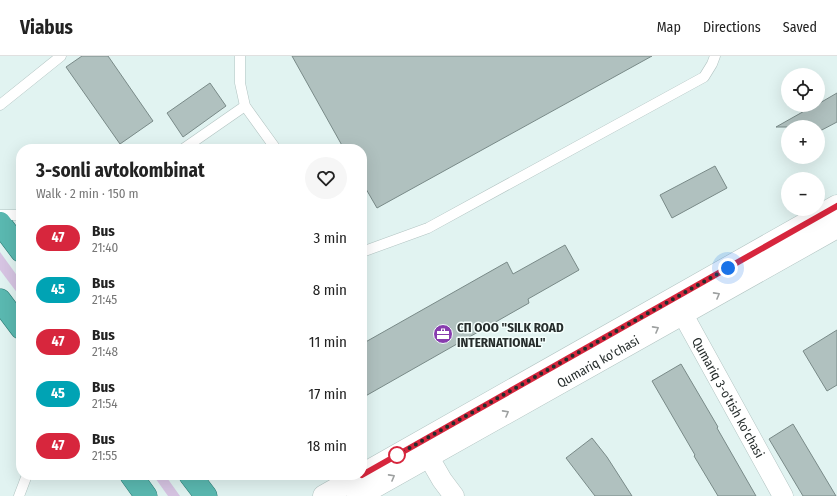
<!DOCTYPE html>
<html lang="en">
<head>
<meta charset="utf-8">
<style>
  :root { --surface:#fff; --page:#f6f6f6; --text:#222; --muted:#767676; --line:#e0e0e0 }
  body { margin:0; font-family:"Fira Sans Condensed",sans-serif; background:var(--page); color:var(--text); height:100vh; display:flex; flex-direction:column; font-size:15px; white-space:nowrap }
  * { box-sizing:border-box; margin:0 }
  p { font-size:13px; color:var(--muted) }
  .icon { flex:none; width:22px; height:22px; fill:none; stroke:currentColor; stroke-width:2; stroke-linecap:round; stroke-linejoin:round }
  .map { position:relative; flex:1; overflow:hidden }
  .details { position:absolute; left:16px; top:88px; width:351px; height:336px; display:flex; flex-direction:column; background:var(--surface); border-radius:16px; box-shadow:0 4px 16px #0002 }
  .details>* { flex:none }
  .badge { padding:0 8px; border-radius:13px; font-size:14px; line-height:26px }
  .controls { position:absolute; left:781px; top:12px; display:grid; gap:8px }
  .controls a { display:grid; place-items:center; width:44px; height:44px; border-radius:50%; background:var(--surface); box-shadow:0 4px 16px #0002; font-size:20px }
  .you { position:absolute; width:20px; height:20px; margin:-10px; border:3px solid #fff; border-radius:50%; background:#1a73e8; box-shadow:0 0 0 6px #1a73e833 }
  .map>.badge { position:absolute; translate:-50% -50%; box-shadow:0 0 0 2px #fff }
  .round { display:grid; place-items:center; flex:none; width:42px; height:42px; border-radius:21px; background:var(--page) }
  .head { display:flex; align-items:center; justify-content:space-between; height:68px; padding:0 20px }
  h1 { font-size:19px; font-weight:700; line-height:30px }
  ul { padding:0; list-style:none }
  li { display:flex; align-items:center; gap:12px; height:52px; padding:0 20px }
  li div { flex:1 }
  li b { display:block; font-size:15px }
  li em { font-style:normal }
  li .badge { min-width:44px; font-weight:700; text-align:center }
  header { display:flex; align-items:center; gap:24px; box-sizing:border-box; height:56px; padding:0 20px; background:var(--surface); border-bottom:1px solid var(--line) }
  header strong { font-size:19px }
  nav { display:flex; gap:22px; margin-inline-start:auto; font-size:14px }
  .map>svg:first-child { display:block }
</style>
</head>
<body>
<header>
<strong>Viabus</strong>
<nav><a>Map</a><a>Directions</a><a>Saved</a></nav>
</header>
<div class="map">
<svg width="837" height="440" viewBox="0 0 837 440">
  <rect width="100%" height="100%" fill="#e1f3f1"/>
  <g fill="#d6c4e2">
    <polygon points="0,196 21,225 21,242 0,214"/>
    <polygon points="153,419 165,419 180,440 168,440"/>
  </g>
  <g fill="#b0c1bf" stroke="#798a88">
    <polygon points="82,0 108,0 153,65 120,88 66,11"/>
    <polygon points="292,0 652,0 377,152 362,126 362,93 344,93"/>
    <polygon points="210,27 226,50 183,81 167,57"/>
    <polygon points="837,37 837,66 818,76 818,71 776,71 815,49 818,49 818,48"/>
    <polygon points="715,110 727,132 672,162 660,139"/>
    <polygon points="565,189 579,214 528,243 529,247 362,342 362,288 507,206 513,218"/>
    <polygon points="837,274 837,329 827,335 803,295"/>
    <polygon points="681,308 718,371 717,372 756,440 718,440 694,400 695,399 652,325"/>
    <polygon points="793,368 836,440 803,440 769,383"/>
    <polygon points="592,382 607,401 632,440 595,440 566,402"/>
  </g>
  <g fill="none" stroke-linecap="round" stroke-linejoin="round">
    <defs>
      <g id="service">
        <polyline points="240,0 240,27 245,50 276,93"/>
        <polyline points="0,49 61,0"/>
        <polyline points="183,93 245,50"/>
        <polyline points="0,159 21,159"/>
        <polyline points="362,196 428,172 704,21 712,8 715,0"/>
        <polyline points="19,440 27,419"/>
      </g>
      <g id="minor">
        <path id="s1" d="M675,244L783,440"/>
        <polyline points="420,386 442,424 454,440"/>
      </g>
      <g id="secondary">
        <polyline points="362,419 837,150"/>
        <polyline points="324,440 361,419"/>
        <path id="s2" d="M358,440L837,171"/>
      </g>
      <g id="trunk">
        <polyline points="0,167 21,195"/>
        <polyline points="0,244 21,272"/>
        <polyline points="131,419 146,440"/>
        <polyline points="190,419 206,440"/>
      </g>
    </defs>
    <use href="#service" stroke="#b2c4c2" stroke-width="11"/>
    <use href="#minor" stroke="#b2c4c2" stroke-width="21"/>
    <use href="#secondary" stroke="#b2c4c2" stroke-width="23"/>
    <use href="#trunk" stroke="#2c7c75" stroke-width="23"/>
    <use href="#service" stroke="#fff" stroke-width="10"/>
    <use href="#minor" stroke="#fff" stroke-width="20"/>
    <use href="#secondary" stroke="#fff" stroke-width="22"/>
    <use href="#trunk" stroke="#5ab8b0" stroke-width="22"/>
  </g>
  <defs><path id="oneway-chevron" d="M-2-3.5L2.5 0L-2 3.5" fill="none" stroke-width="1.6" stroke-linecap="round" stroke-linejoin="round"/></defs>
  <g stroke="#9da0a0">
    <use href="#oneway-chevron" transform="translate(717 239) rotate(-29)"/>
    <use href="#oneway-chevron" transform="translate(656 273) rotate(-29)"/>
    <use href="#oneway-chevron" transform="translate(506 357) rotate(-29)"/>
    <use href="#oneway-chevron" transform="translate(392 421) rotate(-29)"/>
  </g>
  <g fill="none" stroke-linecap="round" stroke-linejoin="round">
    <defs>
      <polyline id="line" points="362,419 837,150"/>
    </defs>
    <use href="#line" stroke="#fff" stroke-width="9"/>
    <use href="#line" stroke="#d7263d" stroke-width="6"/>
    <polyline stroke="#262d2c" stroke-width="4" stroke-dasharray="0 7.2" points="397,399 728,212"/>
  </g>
  <defs>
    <symbol id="office-disc" viewBox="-11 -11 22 22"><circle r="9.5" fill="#883cae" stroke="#f4fffd"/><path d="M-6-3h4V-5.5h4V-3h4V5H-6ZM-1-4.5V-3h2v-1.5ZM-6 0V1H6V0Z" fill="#fff"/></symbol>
  </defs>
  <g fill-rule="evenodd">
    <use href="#office-disc" x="432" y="267" width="22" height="22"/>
  </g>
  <circle fill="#fff" stroke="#d7263d" stroke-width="2" cx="397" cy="399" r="8"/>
  <g text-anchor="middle" stroke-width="3" stroke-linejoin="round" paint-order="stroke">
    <g font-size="13" font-weight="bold" fill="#262d2c" stroke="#f4fffd" text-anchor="start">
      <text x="457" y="276">СП ООО "SILK ROAD<tspan x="457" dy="15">INTERNATIONAL"</tspan></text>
    </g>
    <g font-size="13" fill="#262d2c" stroke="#f4fffd">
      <text dy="5" stroke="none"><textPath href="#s2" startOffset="275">Qumariq ko'chasi</textPath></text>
      <text dy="5" stroke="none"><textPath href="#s1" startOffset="111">Qumariq 3-o'tish ko'chasi</textPath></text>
    </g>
  </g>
</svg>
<div class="controls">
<a><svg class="icon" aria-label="locate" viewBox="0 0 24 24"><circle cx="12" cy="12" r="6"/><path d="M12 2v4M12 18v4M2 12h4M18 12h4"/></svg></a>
<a>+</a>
<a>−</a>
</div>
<div class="you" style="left:728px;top:212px"></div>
<section class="details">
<div class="head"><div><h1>3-sonli avtokombinat</h1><p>Walk · 2 min · 150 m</p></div><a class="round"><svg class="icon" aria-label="heart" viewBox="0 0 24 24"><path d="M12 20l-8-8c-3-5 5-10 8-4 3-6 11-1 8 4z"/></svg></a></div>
<ul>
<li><span class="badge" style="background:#d7263d;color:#fff">47</span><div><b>Bus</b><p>21:40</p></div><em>3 min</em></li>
<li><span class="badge" style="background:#00a3b4;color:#fff">45</span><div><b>Bus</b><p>21:45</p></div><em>8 min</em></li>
<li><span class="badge" style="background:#d7263d;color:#fff">47</span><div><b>Bus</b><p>21:48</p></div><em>11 min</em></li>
<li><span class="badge" style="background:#00a3b4;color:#fff">45</span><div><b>Bus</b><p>21:54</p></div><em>17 min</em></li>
<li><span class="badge" style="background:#d7263d;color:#fff">47</span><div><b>Bus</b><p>21:55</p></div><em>18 min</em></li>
</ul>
</section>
</div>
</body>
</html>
